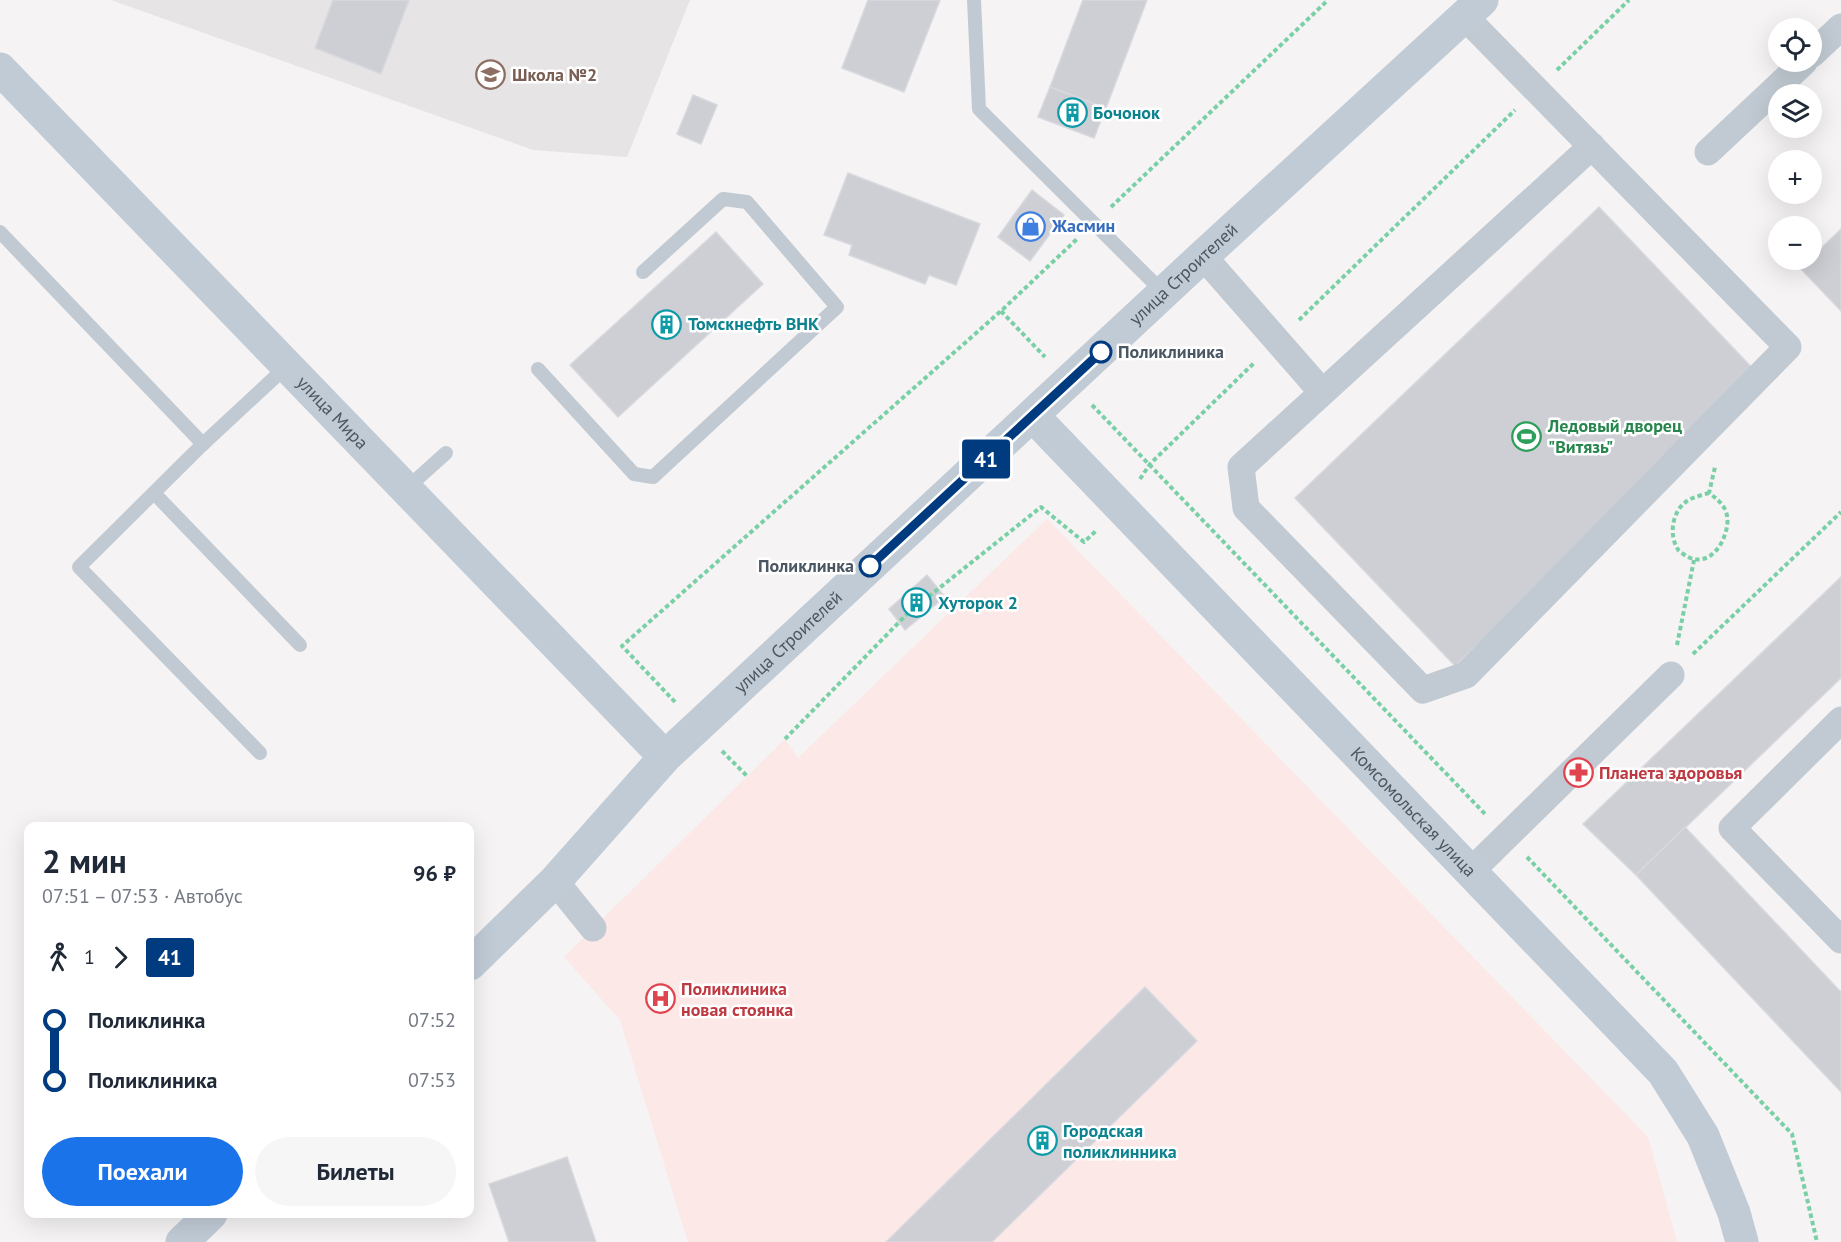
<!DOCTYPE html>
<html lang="ru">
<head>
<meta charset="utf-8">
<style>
  :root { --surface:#fff; --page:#f6f6f7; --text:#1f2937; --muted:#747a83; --accent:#1a73e8 }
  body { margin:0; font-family:"PT Sans",sans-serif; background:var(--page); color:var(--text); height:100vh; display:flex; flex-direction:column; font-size:22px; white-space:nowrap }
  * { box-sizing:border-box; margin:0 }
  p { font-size:20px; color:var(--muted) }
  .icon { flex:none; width:33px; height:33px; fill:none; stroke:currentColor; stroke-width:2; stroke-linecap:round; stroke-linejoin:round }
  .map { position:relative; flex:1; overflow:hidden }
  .sheet { position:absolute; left:24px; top:822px; width:450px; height:396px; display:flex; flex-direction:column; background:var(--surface); border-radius:12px; box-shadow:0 6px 24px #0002 }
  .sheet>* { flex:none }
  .badge { padding:0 12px; border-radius:4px; font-size:21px; line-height:39px }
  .buttons { position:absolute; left:1768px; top:18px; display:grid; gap:12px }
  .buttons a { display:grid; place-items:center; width:54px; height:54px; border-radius:50%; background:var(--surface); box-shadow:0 6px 24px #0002; font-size:30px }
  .map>.badge { position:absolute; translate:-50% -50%; box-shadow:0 0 0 3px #fff }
  .legs { display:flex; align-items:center; gap:9px; height:66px; padding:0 18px; font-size:20px }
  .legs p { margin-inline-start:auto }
  .overview { display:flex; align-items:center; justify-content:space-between; height:102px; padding:0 18px }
  h1 { font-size:33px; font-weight:700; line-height:45px }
  .button { display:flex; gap:12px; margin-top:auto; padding:12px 18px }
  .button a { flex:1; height:69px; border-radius:36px; background:var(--accent); color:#fff; font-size:24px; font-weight:700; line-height:69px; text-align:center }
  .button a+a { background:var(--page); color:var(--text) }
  ul { padding:0 18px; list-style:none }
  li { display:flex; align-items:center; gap:21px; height:60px; font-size:22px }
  li i { display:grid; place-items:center; width:9px; height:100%; margin:0 8px; background:currentColor }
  li i::after { content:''; width:15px; height:15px; margin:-8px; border:4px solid; border-radius:50%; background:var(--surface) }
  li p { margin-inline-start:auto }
  li:first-child i { background:linear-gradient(#0000 50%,currentColor 0) }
  li:last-child i { background:linear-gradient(currentColor 50%,#0000 0) }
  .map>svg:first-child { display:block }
</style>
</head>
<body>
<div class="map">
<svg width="1841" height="1242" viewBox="0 0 1841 1242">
  <rect width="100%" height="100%" fill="#f5f3f3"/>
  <polygon fill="#e6e4e5" points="111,0 690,0 627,157 533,150"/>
  <polygon fill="#fce8e6" points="1047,519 1648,1137 1677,1242 688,1242 620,1020 564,957 785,739 798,758"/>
  <g fill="#cdcfd5" stroke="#d7d9de" stroke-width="1.5">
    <polygon points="333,0 409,0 381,74 315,48"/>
    <polygon points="868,0 940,0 904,92 842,68"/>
    <polygon points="1083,0 1147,0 1106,108 1050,87"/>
    <polygon points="1050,87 1106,108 1094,138 1038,117"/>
    <polygon points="693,95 717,105 701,144 677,134"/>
    <polygon points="848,173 980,224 956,285 929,275 925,284 849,255 852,245 824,235"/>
    <polygon points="1032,190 1064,215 1030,261 998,237"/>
    <polygon points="1599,207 1759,375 1455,666 1295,498"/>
    <polygon points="1841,229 1841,311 1800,268 1809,260 1812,260 1812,257"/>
    <polygon points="716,232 763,284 618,417 570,365"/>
    <polygon points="927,575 945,597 905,630 889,609"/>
    <polygon points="1841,577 1841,678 1636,875 1583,824"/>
    <polygon points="1685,827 1841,992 1841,1092 1636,875"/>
    <polygon points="1145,987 1197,1041 992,1242 886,1242"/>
    <polygon points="567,1157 596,1242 509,1242 489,1184"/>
  </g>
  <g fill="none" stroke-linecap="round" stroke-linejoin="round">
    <g stroke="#7ad0a6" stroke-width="4" stroke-dasharray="4.5 3" stroke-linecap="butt">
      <polyline points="1557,70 1629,0"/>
      <polyline points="1111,207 1328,0"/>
      <polyline points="1001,311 1045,357"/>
      <polyline points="1299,320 1515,110"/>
      <polyline points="1092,405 1486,815"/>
      <polyline points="1140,479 1150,464 1254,363"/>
      <path d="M1709,493C1702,495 1693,497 1687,501C1672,511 1668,536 1679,551C1680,552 1685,555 1686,556C1706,567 1721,550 1726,531C1731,512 1723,503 1709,493L1715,467"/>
      <polyline points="1677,645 1694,560"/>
      <polyline points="1693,654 1841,512"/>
      <polyline points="675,702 622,646 1001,311 1077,239"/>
      <polyline points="785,739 908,613 1041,507 1084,542 1097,530"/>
      <polyline points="722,751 748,777"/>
      <polyline points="1527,857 1792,1134 1817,1242"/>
    </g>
    <g stroke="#c1cad2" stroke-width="14">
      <polyline points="974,0 979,109 1164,293"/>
      <polyline points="0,232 203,444 79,567 260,753"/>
      <polyline points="538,369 634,474 653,477 837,307 747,202 723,199 643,272"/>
      <polyline points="203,444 287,366"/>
      <polyline points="406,489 446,453"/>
      <polyline points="154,493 300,645"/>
    </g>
    <g stroke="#c1cad2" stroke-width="27">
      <polyline points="1464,16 1788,347 1466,675 1423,690 1246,508 1241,467 1592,146"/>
      <polyline points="1812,54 1841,27"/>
      <polyline points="1708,152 1804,62"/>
      <polyline points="1203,256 1322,392"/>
      <polyline points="1841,720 1732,828 1841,940"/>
      <polyline points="1471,871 1671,675"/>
      <polyline points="555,881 593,928"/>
    </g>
    <g stroke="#c1cbd6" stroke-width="33">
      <path id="s1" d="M0,69L665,757"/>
      <path id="s2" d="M1033,416L1663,1072L1703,1136L1734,1213L1742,1242"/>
      <path id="s3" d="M470,964L555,881L665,757L1203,256L1482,0"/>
      <polyline points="182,1242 211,1214"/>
    </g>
  </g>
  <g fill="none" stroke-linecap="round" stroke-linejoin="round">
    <defs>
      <polyline id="line-1" points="870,566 1101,352"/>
    </defs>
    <use href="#line-1" stroke="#fff" stroke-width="14"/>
    <use href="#line-1" stroke="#003b80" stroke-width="9"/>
  </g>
  <defs>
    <symbol id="school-ring" viewBox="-11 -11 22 22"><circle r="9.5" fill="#fff" stroke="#8d6e63" stroke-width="1.5"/><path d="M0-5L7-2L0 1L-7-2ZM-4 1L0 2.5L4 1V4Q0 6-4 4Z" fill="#8d6e63"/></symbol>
    <symbol id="building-ring" viewBox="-11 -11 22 22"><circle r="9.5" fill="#fff" stroke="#0f9aa8" stroke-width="1.5"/><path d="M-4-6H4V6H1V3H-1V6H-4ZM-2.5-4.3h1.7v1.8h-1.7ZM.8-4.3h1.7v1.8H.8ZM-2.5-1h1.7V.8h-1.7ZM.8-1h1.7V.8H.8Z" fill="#0f9aa8"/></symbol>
    <symbol id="shop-ring" viewBox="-11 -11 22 22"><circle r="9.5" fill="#fff" stroke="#3f7fe0" stroke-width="1.5"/><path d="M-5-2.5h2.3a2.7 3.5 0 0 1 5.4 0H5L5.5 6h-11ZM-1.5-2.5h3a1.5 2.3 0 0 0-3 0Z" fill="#3f7fe0"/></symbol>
    <symbol id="stadium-ring" viewBox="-11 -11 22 22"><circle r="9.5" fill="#fff" stroke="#2e9e5b" stroke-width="1.5"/><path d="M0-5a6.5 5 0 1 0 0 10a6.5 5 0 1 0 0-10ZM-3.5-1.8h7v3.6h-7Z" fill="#2e9e5b"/></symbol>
    <symbol id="pharmacy-ring" viewBox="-11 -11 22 22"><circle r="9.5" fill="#fff" stroke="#e0444e" stroke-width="1.5"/><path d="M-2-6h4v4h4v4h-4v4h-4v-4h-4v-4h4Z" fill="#e0444e"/></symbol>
    <symbol id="hospital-ring" viewBox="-11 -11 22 22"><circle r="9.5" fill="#fff" stroke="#e0444e" stroke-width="1.5"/><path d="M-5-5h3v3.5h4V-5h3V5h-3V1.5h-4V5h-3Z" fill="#e0444e"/></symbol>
  </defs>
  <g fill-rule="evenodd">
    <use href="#school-ring" x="474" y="58" width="33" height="33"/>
    <use href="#building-ring" x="1056" y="96" width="33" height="33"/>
    <use href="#shop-ring" x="1014" y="210" width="33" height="33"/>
    <use href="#building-ring" x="650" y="308" width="33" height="33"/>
    <use href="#stadium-ring" x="1510" y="420" width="33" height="33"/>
    <use href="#building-ring" x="900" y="586" width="33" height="33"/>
    <use href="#pharmacy-ring" x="1562" y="756" width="33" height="33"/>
    <use href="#hospital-ring" x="644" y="982" width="33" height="33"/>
    <use href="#building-ring" x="1026" y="1124" width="33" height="33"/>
  </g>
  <g fill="#fff" stroke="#003b80" stroke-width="3">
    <circle cx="1101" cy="352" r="10"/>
    <circle cx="870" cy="566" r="10"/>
  </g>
  <g text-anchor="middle" stroke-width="5" stroke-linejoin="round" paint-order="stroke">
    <g font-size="18" font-weight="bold" fill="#785e54" stroke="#fff" text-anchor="start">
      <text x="512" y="81">Школа №2</text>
    </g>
    <g font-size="18" font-weight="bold" fill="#0d838f" stroke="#fff" text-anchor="start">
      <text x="1093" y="119">Бочонок</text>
      <text x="688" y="330">Томскнефть ВНК</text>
      <text x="938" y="609">Хуторок 2</text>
      <text x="1063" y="1137">Городская<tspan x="1063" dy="21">поликлинника</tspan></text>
    </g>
    <g font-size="18" font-weight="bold" fill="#366cbe" stroke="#fff" text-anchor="start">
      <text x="1052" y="232">Жасмин</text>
    </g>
    <g font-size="18" fill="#4a5661" stroke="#fff">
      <text dy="6" stroke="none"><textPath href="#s3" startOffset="993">улица Строителей</textPath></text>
      <text dy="6" stroke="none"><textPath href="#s1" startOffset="478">улица Мира</textPath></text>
      <text dy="6" stroke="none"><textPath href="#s3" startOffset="453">улица Строителей</textPath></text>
      <text dy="6" stroke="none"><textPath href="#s2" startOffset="549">Комсомольская улица</textPath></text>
    </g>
    <g font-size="18" font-weight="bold" fill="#4a5661" stroke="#fff" text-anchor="start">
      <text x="1118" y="358">Поликлиника</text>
      <text x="854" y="572" text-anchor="end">Поликлинка</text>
    </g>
    <g font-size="18" font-weight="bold" fill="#27864d" stroke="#fff" text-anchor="start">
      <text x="1548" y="432">Ледовый дворец<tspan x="1548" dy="21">"Витязь"</tspan></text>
    </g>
    <g font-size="18" font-weight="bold" fill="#be3a42" stroke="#fff" text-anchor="start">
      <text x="1599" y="779">Планета здоровья</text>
      <text x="681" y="995">Поликлиника<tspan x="681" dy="21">новая стоянка</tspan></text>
    </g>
  </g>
</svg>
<div class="buttons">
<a><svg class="icon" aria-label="locate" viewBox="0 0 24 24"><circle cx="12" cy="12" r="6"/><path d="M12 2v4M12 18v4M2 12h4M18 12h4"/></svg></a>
<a><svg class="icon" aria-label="layers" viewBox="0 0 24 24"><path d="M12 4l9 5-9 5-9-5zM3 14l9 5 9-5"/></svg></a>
<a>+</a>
<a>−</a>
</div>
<b class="badge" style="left:986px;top:459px;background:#003b80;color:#fff">41</b>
<section class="sheet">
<div class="overview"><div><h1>2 мин</h1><p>07:51 – 07:53 · Автобус</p></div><b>96 ₽</b></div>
<div class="legs"><svg class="icon" aria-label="walk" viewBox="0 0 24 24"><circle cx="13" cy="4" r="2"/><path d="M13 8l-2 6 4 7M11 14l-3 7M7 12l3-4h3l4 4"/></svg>1<svg class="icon" aria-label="forward" viewBox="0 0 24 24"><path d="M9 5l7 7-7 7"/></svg><b class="badge" style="background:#003b80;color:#fff">41</b></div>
<ul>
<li><i style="color:#003b80"></i><b>Поликлинка</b><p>07:52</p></li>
<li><i style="color:#003b80"></i><b>Поликлиника</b><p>07:53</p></li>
</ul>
<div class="button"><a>Поехали</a><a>Билеты</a></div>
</section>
</div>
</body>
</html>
